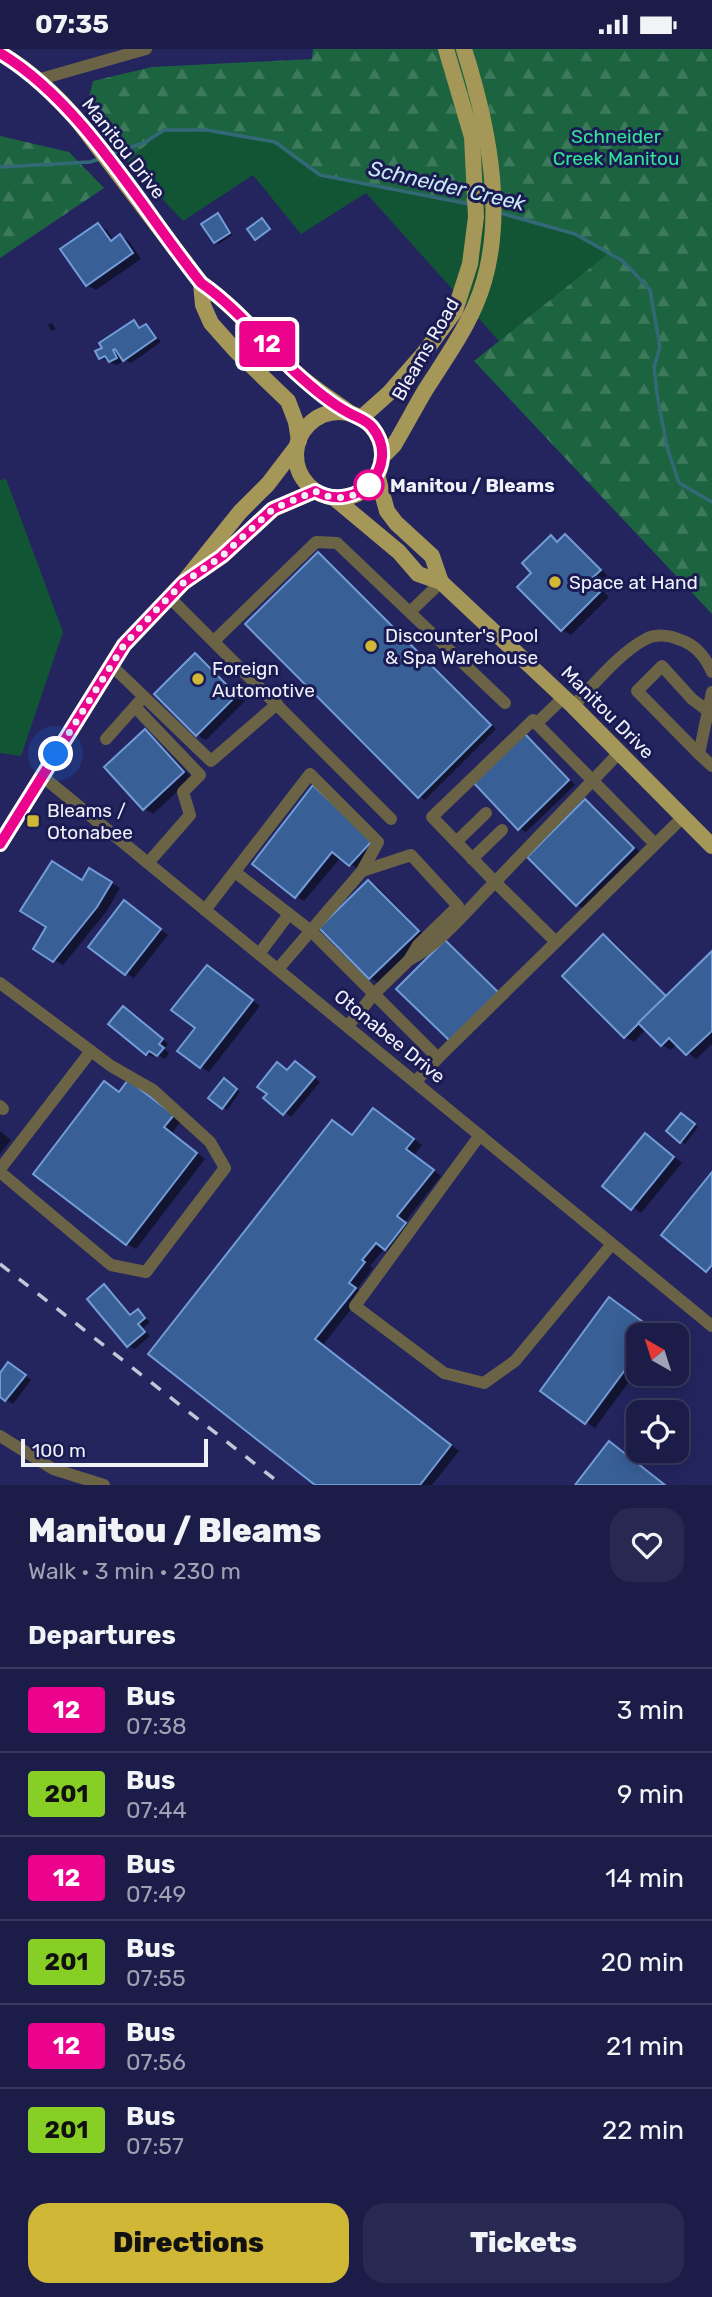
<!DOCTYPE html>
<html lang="en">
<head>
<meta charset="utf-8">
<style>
  :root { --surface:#1b1c47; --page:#282952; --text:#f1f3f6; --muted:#a0a1b4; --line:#393a60; --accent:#d1b736 }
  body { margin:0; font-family:Rubik,sans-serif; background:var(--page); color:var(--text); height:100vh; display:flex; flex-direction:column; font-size:26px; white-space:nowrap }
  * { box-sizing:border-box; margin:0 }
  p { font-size:23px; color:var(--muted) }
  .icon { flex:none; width:38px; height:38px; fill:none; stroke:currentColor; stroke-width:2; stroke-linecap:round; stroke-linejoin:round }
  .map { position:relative; height:1436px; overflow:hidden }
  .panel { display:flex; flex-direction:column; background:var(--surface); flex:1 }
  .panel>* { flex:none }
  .badge { padding:0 14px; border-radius:5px; font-size:24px; line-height:46px }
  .needle { width:46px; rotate:321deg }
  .buttons { position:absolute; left:626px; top:1274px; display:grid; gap:14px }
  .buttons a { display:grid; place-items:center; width:63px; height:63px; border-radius:14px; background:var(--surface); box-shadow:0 4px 18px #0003,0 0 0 2px var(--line); font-size:35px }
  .scale { position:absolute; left:21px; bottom:18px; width:187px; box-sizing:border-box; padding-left:7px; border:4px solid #eff1f8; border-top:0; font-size:19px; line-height:24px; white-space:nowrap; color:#eff1f8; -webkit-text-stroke:5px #1b1b53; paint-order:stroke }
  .you { position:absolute; width:35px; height:35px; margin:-18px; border:5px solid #fff; border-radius:50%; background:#1a73e8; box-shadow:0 0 0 10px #1a73e833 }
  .map>.badge { position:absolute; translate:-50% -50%; box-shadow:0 0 0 4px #fff }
  h2 { padding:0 28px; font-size:26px; line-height:63px }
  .round { display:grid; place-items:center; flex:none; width:74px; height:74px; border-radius:21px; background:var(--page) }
  .summary { display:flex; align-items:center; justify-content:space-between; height:119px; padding:0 28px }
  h1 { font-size:33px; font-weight:800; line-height:52px }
  .action { display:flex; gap:14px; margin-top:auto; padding:14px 28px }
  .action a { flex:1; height:80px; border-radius:21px; background:var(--accent); color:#111; font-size:28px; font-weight:800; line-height:80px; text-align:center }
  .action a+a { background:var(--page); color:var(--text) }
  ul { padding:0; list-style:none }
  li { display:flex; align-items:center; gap:21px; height:84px; padding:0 28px; border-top:2px solid var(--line) }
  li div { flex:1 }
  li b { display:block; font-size:26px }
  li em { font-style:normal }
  li .badge { min-width:77px; font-weight:700; text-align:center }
  .status { display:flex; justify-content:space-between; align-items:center; height:49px; padding:0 35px; background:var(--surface); direction:ltr }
  .status svg { height:19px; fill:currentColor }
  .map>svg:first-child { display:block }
</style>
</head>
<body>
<div class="status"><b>07:35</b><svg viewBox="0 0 49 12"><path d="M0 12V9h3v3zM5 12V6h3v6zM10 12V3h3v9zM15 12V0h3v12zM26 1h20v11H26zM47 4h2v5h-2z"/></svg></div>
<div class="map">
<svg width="712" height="1436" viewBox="0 0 712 1436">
  <defs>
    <pattern id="forest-firs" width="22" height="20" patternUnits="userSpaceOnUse" patternTransform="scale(1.75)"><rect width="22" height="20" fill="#1c633f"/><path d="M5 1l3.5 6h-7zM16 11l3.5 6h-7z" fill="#3d7a5c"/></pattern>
  </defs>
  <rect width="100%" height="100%" fill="#24255f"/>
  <g fill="#125534">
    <polygon points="164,81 207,81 275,93 320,126 454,150 575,185 610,204 499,292 366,144 301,185 253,126 183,172 127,112"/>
    <polygon points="6,430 63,583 21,707 0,704 0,431"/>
  </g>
  <g fill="url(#forest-firs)">
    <polygon points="313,0 712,0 712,565 474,312 609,204 575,185 454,150 320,126 275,93 207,81 164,81 127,112 87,58 93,32 152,18 312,10"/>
    <polygon points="0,87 69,103 104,139 0,209"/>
  </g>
  <g fill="#0007">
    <polygon points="218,167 222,169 233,186 219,195 215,193"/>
    <polygon points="98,176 107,181 114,192 120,187 129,192 141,210 96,241 87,236"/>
    <polygon points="134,273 142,280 146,277 152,281 161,293 131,314 120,308 122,313 116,316 100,308 104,299"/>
    <polygon points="52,274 56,280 51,282 48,275"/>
    <polygon points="565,487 574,492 608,527 598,537 609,548 571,586 562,581 534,524 551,489 559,493"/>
    <polygon points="318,505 325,509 496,680 425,751 419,747"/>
    <polygon points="195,606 204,611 245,652 206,691 197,686"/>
    <polygon points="145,683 154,688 192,729 153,765 145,760 106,718"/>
    <polygon points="524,686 531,690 575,736 526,783 519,779"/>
    <polygon points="314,738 379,798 359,821 341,808 304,852 296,847"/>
    <polygon points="585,752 594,757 641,804 585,861 577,856"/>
    <polygon points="90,821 120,839 106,863 63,916 35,899"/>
    <polygon points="369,833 378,838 426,888 379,934 370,929 322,879"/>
    <polygon points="133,859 168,886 134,929 126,924"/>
    <polygon points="604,887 613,892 668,948 712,905 712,995 696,1010 677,995 671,1001 662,996 646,980 634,993 625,988"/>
    <polygon points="445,893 454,898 505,949 459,996"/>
    <polygon points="216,923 260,957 209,1023 201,1018 197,979"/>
    <polygon points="130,963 168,995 164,1000 169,1004 165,1010 156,1005 153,1008 147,1005"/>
    <polygon points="301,1017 320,1033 291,1068 266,1049 288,1023"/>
    <polygon points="129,1033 181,1072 172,1084 205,1110 136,1200 127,1195 120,1045"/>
    <polygon points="228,1034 240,1043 227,1061 223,1058"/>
    <polygon points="374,1061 422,1096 414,1106 441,1127 405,1173 414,1180 395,1205 385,1199 370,1217 373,1219 357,1240 363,1245 323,1296 459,1402 432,1436 318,1436 151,1305 353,1087"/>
    <polygon points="685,1068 698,1078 685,1095 681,1092"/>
    <polygon points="0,1082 11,1091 0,1105"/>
    <polygon points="654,1091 682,1114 641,1164 605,1137"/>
    <polygon points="104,1237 111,1241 132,1266 138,1262 150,1273 143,1279 150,1287 135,1300 128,1297"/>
    <polygon points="618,1255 661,1286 639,1286 639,1319 595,1379 542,1342"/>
    <polygon points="15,1319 31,1331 13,1355 0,1346 0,1326"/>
  </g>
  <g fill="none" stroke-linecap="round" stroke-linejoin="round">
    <g stroke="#336977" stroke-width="3.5">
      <polyline points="109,105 144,94 164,81 207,81 275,93 320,126 469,155"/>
      <polyline points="0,118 90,113 99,110"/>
      <polyline points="497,163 575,185 623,212 650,241 660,298 654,318 657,345 667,398 679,434 712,453"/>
    </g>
  </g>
  <g fill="#385f96" stroke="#729cd7" stroke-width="2">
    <polygon points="218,164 230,184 214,194 201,175"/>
    <polygon points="262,169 270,180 255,191 247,180"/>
    <polygon points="98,174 111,192 120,185 133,204 86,237 60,200"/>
    <polygon points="134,271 139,279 146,275 156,289 123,312 115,300 113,301 117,309 109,313 105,307 99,310 95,302 102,299 99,294"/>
    <polygon points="565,485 601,521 590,531 601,542 561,582 517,538 531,524 522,514 551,486 557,493"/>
    <polygon points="318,503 491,676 418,749 245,575"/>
    <polygon points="195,604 237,646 196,687 154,645"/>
    <polygon points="145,680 184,723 143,761 104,718"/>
    <polygon points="524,684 569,731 518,781 472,732"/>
    <polygon points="313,736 372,792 349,817 332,803 295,849 252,815"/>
    <polygon points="585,750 634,799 576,857 527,808"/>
    <polygon points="52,812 82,831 89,819 112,833 97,858 53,913 33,900 46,878 20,862"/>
    <polygon points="368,831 419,882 369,930 319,879"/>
    <polygon points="124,851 161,880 125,926 88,898"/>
    <polygon points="603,885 666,947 624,989 562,927"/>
    <polygon points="445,891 498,943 450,992 396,940"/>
    <polygon points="712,902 712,982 686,1006 669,989 661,997 638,974"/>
    <polygon points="207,916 253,951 200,1019 177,1002 195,979 171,961"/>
    <polygon points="123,957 163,990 159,995 164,999 157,1007 149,1002 146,1006 108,975"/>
    <polygon points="295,1012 315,1028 283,1066 263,1049 267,1045 257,1038 277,1013 287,1021"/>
    <polygon points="224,1029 237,1040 222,1060 208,1049"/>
    <polygon points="128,1031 174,1066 164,1078 197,1104 126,1196 33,1125 104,1032 119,1043"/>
    <polygon points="373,1059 414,1090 406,1100 434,1121 397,1167 406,1174 385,1201 376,1194 362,1211 365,1213 349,1234 356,1239 315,1290 451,1396 420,1436 315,1436 148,1305 332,1071 352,1086"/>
    <polygon points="681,1064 695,1075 680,1094 666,1082"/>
    <polygon points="645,1084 674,1108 631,1161 602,1137"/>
    <polygon points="712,1123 712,1216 706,1223 661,1186"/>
    <polygon points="104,1235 130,1266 138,1260 145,1269 138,1275 145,1283 127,1298 87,1250"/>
    <polygon points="609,1248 654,1281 651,1286 639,1286 639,1302 585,1375 540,1342"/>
    <polygon points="8,1313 26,1326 5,1352 0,1348 0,1324"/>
    <polygon points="609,1392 665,1436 575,1436"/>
  </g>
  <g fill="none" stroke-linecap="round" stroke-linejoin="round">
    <g stroke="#6a6345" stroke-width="12">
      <polyline points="37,31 146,0"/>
      <polyline points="169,548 391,770"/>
      <polyline points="410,563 441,533"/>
      <polyline points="215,591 316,493 337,494 505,654"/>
      <polyline points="112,617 211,712 277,655"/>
      <polyline points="712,643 699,705 712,717"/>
      <path d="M573,657C594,636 620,603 646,590C655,585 669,586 678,590C695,595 705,607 712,623"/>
      <polyline points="135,658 200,726 183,743 190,766 148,814"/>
      <polyline points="536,675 564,648"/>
      <polyline points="106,690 139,653"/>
      <polyline points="619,704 495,833 556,893 683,768"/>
      <polyline points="699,705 637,642 662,617 692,650 708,662"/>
      <polyline points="42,727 712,1277"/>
      <polyline points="456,793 486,764"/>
      <polyline points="472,810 502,781"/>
      <polyline points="235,823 311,882 438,1009 556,893"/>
      <polyline points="205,861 310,725 378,793 362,822"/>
      <polyline points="259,905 289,865"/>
      <path d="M409,911C443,893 468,860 495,833L432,768L533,671L655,795"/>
      <polyline points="278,920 362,822 411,806 458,857 418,896 409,911 374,945 348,977"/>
      <polyline points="0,934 111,1017 153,1041 210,1093 225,1119 146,1223 111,1216 0,1123"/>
      <polyline points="415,1033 438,1009"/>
      <polyline points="0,1057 3,1060"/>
      <polyline points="480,1086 355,1257 444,1324 484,1334 515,1312 612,1195"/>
      <polyline points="0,1120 91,1002"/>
      <polyline points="0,1387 53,1420 104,1436"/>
    </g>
    <g stroke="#a59758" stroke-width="16">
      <path d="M0,4C29,21 53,43 75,68L201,234C235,258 263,291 293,321C310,337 331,350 350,364"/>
      <polyline points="201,234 203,256 211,274 235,301 288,352 296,373 299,392"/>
      <circle cx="339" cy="406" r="43"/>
      <polyline points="361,369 389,344 424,304 455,262 470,215 476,168 472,88 446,0"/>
      <path d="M382,408L394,396C405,378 415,358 426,340C443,313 462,287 475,257C510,178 489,79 464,0"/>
      <polyline points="377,426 387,462 396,474 432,507 441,533"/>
      <polyline points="333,448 399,503 418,525 441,533 573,657 712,797"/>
      <polyline points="199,523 222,507 273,460 315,442"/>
      <polyline points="0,795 124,596 183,534 240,463 268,435 297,397"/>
    </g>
    <polyline stroke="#c4c5d7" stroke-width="3.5" stroke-dasharray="12 12" stroke-linecap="butt" points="0,1215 282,1436"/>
  </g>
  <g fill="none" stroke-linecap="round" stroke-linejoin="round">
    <defs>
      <path id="line" d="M0,4C82,53 141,159 201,234C236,258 263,293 294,322C308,335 332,355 349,364C358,369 365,370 372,378C403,416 357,466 315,442L273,460L222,507L183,534L124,596L0,795"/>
    </defs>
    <use href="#line" stroke="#fff" stroke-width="16"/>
    <use href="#line" stroke="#eb028d" stroke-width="10"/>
    <path stroke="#eff1f8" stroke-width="7" stroke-dasharray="0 12.6" d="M56,705L124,596L159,558L183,534L222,507L273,460L315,442C333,452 354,451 369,436"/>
  </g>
  <circle fill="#fff" stroke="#eb028d" stroke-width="3.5" cx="369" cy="436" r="14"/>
  <g fill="#d1b736" stroke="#1b1b53" stroke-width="2.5">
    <circle cx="555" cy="533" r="7"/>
    <circle cx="371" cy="597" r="7"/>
    <circle cx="198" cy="630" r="7"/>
    <rect x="26" y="765" width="14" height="14" rx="3.5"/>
  </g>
  <g text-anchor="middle" stroke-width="6" stroke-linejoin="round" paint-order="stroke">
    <g font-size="19" fill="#32e592" stroke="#1b1b53">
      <text x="616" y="94">Schneider<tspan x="616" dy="22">Creek Manitou</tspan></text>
    </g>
    <g font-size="19" fill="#eff1f8" stroke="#1b1b53">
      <text transform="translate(124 99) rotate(52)" y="7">Manitou Drive</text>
      <text transform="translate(425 300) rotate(-60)" y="7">Bleams Road</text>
      <text transform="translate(608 663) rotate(45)" y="7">Manitou Drive</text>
      <text transform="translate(390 987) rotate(39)" y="7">Otonabee Drive</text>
    </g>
    <g font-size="19" font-weight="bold" fill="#eff1f8" stroke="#1b1b53" text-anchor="start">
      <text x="390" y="443">Manitou / Bleams</text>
    </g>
    <g font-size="19" fill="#eff1f8" stroke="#1b1b53" text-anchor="start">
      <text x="569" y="540">Space at Hand</text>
      <text x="385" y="593">Discounter's Pool<tspan x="385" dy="22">&amp; Spa Warehouse</tspan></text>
      <text x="212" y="626">Foreign<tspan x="212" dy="22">Automotive</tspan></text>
      <text x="47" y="768">Bleams /<tspan x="47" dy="22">Otonabee</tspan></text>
    </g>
    <g font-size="21" font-style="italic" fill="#c8e9f2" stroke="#1b1b53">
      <text transform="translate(447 137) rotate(13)" y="7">Schneider Creek</text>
    </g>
  </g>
</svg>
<div class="buttons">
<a><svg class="needle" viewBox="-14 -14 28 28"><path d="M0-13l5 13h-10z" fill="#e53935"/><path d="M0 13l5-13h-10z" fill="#a0a1b4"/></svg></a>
<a><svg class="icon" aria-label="locate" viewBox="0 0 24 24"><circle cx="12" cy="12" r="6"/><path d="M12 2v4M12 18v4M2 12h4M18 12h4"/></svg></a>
</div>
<div class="scale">100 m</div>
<div class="you" style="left:56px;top:705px"></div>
<b class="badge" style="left:267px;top:295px;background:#eb028d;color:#fff">12</b>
</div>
<section class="panel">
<div class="summary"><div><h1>Manitou / Bleams</h1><p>Walk · 3 min · 230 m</p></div><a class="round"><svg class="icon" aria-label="heart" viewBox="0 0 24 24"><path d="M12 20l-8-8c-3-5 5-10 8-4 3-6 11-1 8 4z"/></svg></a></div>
<h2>Departures</h2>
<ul>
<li><span class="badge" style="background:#eb028d;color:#fff">12</span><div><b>Bus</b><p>07:38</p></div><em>3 min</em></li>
<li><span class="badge" style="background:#87cf25;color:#111">201</span><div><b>Bus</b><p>07:44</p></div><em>9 min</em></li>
<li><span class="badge" style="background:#eb028d;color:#fff">12</span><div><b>Bus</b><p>07:49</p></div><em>14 min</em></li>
<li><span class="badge" style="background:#87cf25;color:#111">201</span><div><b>Bus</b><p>07:55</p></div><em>20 min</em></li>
<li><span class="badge" style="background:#eb028d;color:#fff">12</span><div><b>Bus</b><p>07:56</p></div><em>21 min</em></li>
<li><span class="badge" style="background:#87cf25;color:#111">201</span><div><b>Bus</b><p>07:57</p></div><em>22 min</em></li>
</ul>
<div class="action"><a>Directions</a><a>Tickets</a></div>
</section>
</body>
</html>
